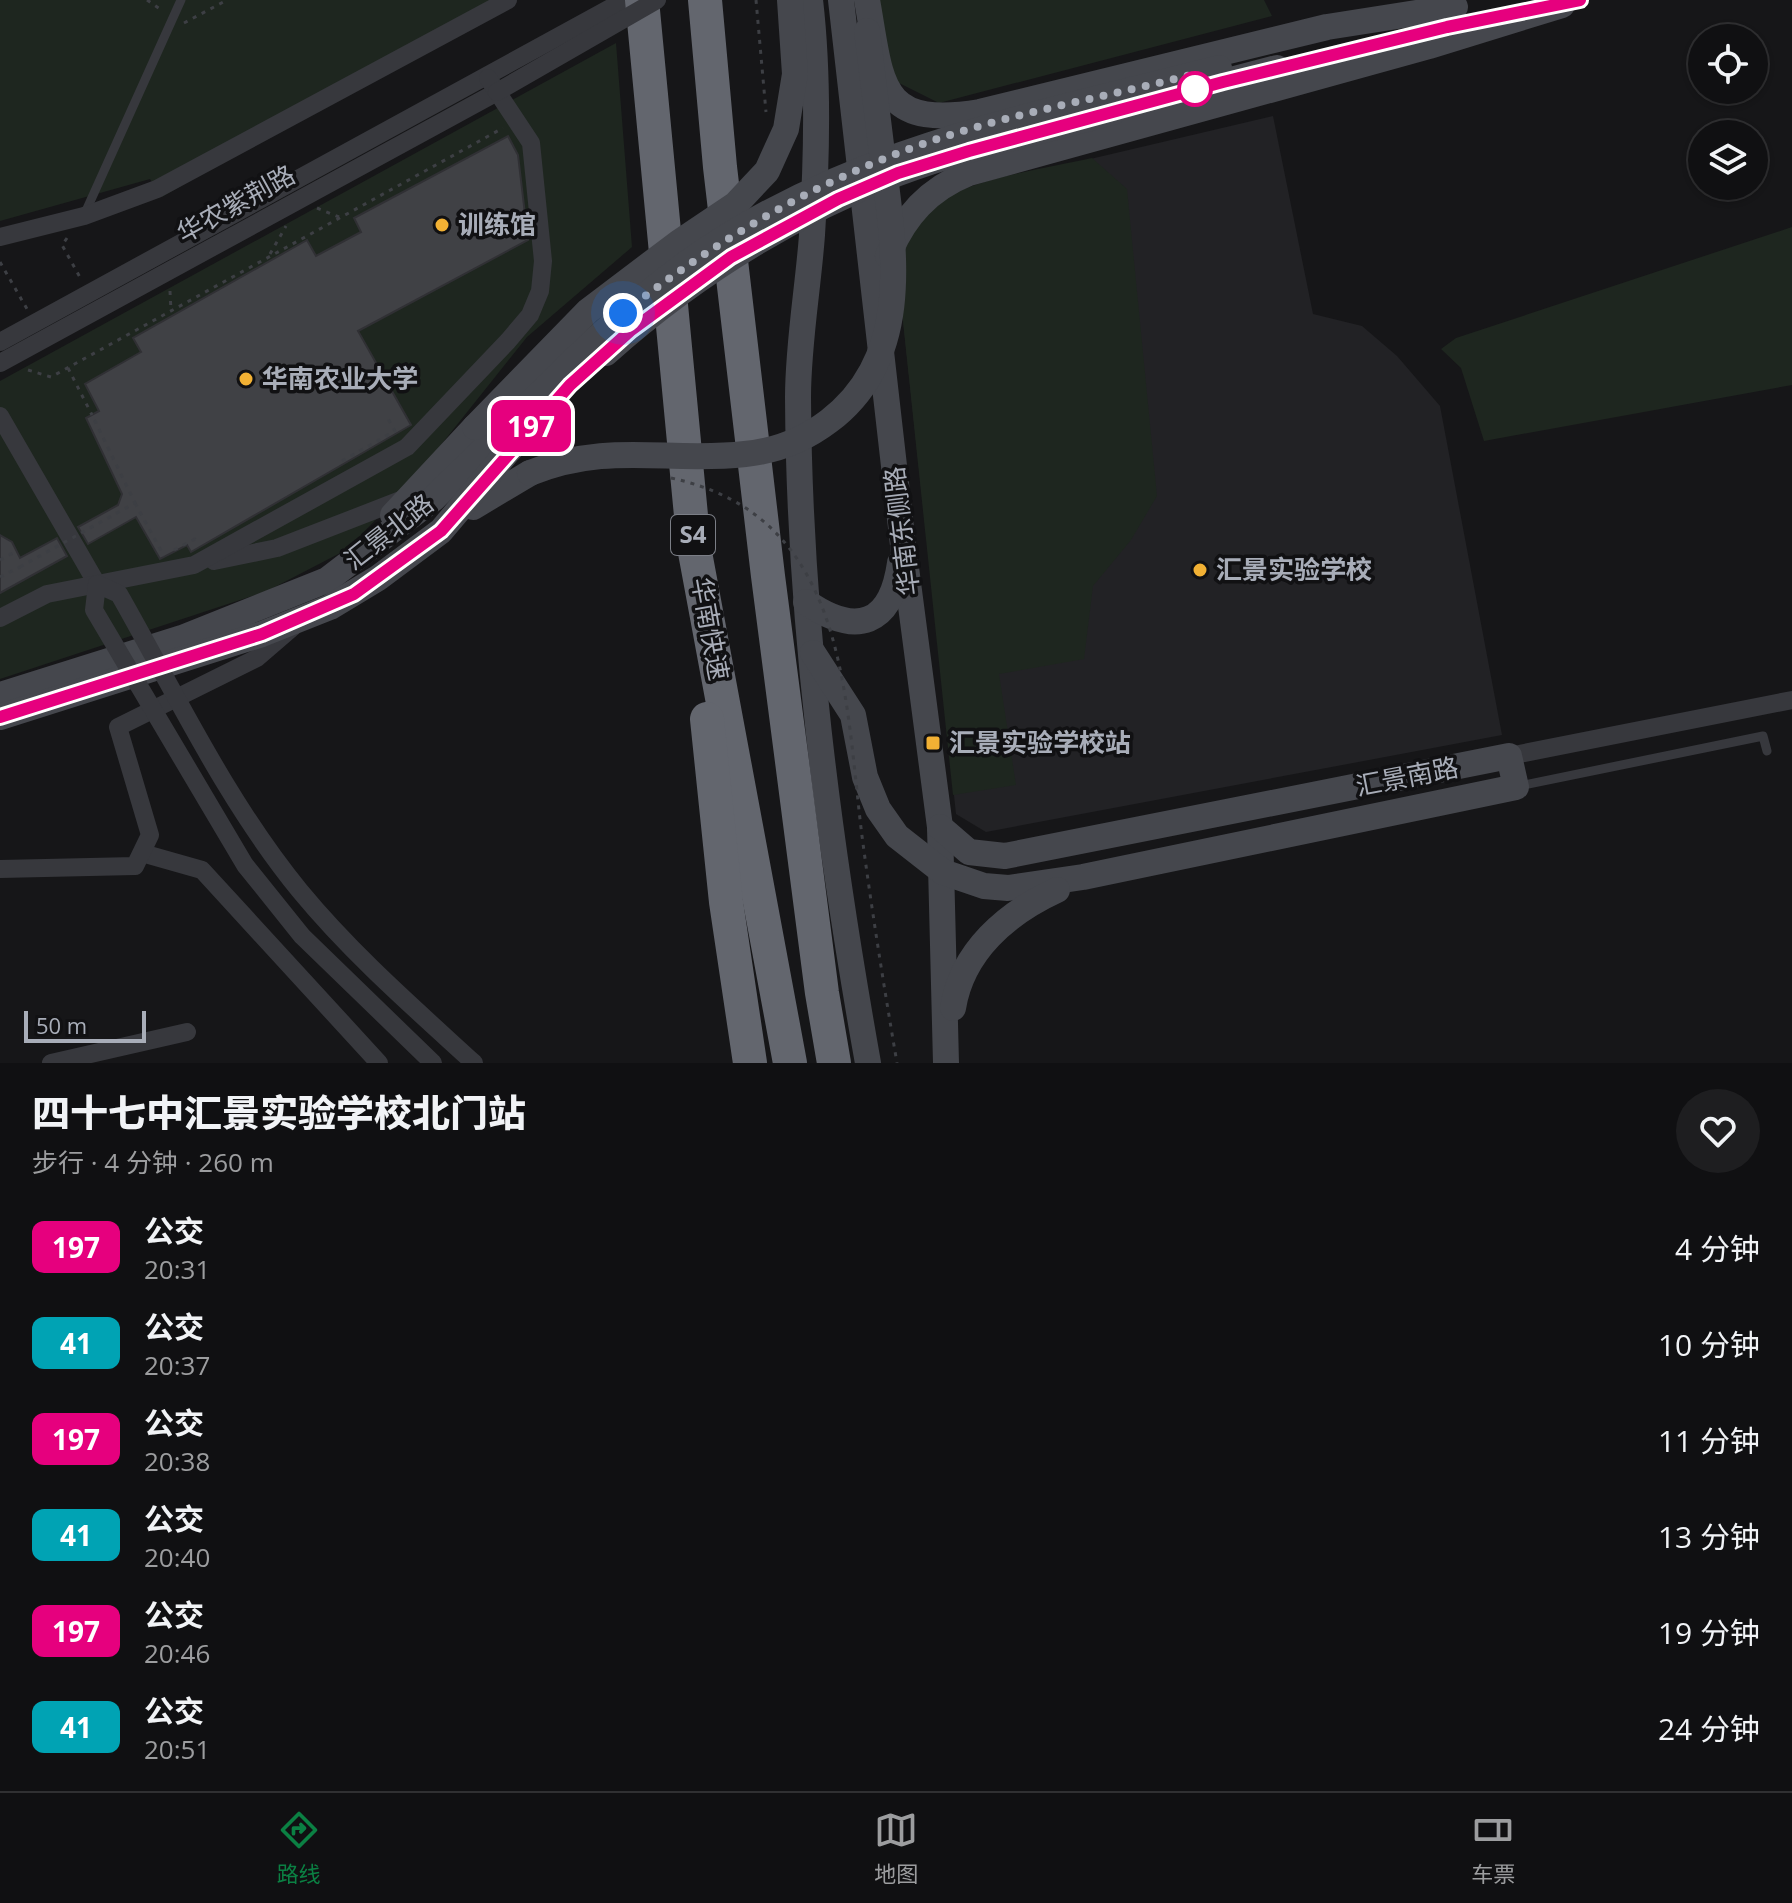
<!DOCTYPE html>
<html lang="zh">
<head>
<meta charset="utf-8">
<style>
  :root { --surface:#101012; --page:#1e1e20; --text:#f1f3f6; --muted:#9c9d9f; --line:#303032; --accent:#0b8043 }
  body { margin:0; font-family:"Open Sans","Noto Sans SC",sans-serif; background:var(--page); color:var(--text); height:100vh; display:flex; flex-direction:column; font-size:30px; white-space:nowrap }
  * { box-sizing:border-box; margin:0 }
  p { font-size:26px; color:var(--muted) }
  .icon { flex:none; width:44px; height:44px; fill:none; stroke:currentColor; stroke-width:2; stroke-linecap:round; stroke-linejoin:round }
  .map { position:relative; height:1063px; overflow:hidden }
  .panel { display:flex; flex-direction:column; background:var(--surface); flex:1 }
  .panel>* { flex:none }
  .badge { padding:0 16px; border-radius:12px; font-size:28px; line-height:52px }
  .controls { position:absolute; left:1688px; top:24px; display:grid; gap:16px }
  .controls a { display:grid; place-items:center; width:80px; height:80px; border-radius:50%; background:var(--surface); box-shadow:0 2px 6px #0004,0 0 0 2px var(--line); font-size:40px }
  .scale { position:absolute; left:24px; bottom:20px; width:122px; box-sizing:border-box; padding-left:8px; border:4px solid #a8adb8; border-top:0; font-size:22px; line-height:28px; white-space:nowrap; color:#a8adb8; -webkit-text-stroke:6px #111113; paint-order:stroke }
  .you { position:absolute; width:40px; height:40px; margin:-20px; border:6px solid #fff; border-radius:50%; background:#1a73e8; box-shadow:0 0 0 12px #1a73e833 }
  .map>.badge { position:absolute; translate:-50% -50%; box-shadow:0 0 0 4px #fff }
  .round { display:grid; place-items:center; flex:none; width:84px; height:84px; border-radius:42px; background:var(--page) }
  .overview { display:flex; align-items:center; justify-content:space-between; height:136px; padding:0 32px }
  h1 { font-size:38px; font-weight:800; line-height:60px }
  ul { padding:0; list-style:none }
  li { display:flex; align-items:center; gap:24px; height:96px; padding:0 32px }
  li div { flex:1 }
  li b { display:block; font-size:30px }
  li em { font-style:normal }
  li .badge { min-width:88px; font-weight:700; text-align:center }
  .dock { display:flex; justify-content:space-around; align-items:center; height:112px; border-top:2px solid var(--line); background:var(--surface); font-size:22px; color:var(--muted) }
  .dock a { display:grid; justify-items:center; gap:4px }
  .dock .current { color:var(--accent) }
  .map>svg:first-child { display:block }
</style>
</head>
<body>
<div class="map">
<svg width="1792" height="1063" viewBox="0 0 1792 1063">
  <rect width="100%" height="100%" fill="#161618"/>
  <polygon fill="#222225" points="1273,116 1313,314 1362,326 1397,356 1440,406 1502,735 986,832 956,814 896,255 984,184"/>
  <g fill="#1e261f">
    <polygon points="0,0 504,0 162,197 150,179 0,221"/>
    <polygon points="877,0 1264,0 1272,16 939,103 897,82 877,44"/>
    <polygon points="616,43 632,247 527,337 405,490 346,550 267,591 0,679 0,381"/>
    <path d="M1092,158L1127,189L1157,496L1131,540L1093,586L1084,659L999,674L1016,785L953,795L896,255C905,242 913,225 923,214C957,179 1045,169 1092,158Z"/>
    <polygon points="1792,227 1792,385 1484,441 1461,368 1441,349 1456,338"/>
  </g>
  <g fill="#404145" stroke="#303034" stroke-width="2">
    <polygon points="508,136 518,155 528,240 358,331 411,425 191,552 187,545 160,559 136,517 88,544 78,527 118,505 122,494 86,418 99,411 85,384 141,352 133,338 307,240 316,256 361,232 354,218"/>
    <polygon points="0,535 12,542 20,558 57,538 67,556 0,593"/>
  </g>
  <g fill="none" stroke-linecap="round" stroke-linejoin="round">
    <g stroke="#3d3f44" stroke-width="3" stroke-dasharray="4 6" stroke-linecap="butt">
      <polyline points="147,0 163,11"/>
      <polyline points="756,0 766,112"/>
      <polyline points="184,23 227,0"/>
      <polyline points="317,208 339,217"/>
      <polyline points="67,238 62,245 81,279"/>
      <polyline points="270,254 286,226"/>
      <polyline points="0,262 27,309"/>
      <polyline points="170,291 171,311"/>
      <polyline points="68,368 92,415"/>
      <polyline points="28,370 51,377 503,128"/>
      <polyline points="342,461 395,431 386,415"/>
      <polyline points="135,503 164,556"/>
      <polyline points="174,550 195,539 197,543"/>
      <polyline points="0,560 13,553"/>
      <polyline points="0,577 20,567"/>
    </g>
    <g stroke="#37383d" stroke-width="9">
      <polyline points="85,213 181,0"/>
      <polyline points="1519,786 1763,736 1767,751"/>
    </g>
    <g stroke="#37383d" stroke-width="18">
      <polyline points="0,237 84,216 157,189 508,0"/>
      <polyline points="0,342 625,0"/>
      <polyline points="0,363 497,92"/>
      <polyline points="0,416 97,584"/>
      <polyline points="214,561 277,548 406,498"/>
      <polyline points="0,618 47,594 194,565 407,447 508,341 530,315 540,291 543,261 531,143 488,78"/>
      <polyline points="1509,756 1792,700"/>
      <polyline points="142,853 202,870 379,1063"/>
      <polyline points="0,869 135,866 150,835 118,727 257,658 293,627"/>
      <polyline points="51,1063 187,1032"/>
    </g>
    <g stroke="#45474d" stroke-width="26">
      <path d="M810,0C819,77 817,158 812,235C808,289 798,344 798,397C799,620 829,845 868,1063"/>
      <polyline points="841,0 903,545 940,827 946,1063"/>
      <path d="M867,0C882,83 877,129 980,112L1327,27L1455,7"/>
      <polyline points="1223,82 1277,68"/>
      <path d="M888,256C904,216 929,189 969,173L1429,46L1562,5"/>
      <polyline points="473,507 530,473"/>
      <polyline points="393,515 475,427"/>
      <path d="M806,602C857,637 891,625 900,563"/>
      <polyline points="813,653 853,715 865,777 878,809 897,836 943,872 984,886 1008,888 1083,877 1516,787 1509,756 1005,856 969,852 940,827"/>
      <polyline points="0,695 182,638 327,580 433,499 499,434"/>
      <polyline points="0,717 262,634 330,607 378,578 441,531 510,449"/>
      <path d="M953,1008C962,951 1007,913 1057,890"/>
    </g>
    <g stroke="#63666e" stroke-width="34">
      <polyline points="642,0 694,547 790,1063"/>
      <polyline points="705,0 720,167 768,576 822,993 834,1063"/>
      <polyline points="707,719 726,902 750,1063"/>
    </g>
    <g stroke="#3d3f44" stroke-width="3" stroke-dasharray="4 6" stroke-linecap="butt">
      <path d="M671,478C847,516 844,691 862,836C872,912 884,987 897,1063"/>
      <polyline points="20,567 135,503 92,415"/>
    </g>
    <g stroke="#37383d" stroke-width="18">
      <polyline points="497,92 657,0"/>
      <path d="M433,1063L302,936L245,865L94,610L97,584L119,594C176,694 227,802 300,891C352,954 414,1008 474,1063"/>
    </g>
    <g stroke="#45474d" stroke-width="26">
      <path d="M606,353C691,277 789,216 896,174C966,147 1041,132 1113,112"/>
      <polyline points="475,427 588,311 678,243 736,204 767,171 786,129 795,74 790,0"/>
      <path d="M499,434C558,376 616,315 683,266C842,150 1033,116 1219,68"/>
      <polyline points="510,449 543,414"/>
      <path d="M530,473C610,441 667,463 745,454C776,451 804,440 829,421C910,360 896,258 884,169C878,123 873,77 867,31"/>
    </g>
  </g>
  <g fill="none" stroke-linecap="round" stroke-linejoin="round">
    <defs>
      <polyline id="line" points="0,717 262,634 354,594 441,531 570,385 630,331 731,257 838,199 898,173 969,151 1223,82 1447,27 1580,0"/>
    </defs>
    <use href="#line" stroke="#fff" stroke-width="18"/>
    <use href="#line" stroke="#e6007e" stroke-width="12"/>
    <path stroke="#a8adb8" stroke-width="8" stroke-dasharray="0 14.4" d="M623,313C714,242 811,184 920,145C1007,114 1101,98 1191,75L1195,89"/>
  </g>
  <circle fill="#fff" stroke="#e6007e" stroke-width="4" cx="1195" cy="89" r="16"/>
  <g fill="#f2b134" stroke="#111113" stroke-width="3">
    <circle cx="442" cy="225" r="8"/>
    <circle cx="246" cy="379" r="8"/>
    <circle cx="1200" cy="570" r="8"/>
    <rect x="925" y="735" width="16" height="16" rx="4"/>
  </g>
  <g text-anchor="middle" stroke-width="7" stroke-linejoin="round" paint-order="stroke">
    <rect fill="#111113" stroke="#7b7e86" stroke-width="2" x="671" y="515" width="44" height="40" rx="6"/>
    <g font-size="24" font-weight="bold" fill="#a8adb8">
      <text x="693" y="543">S4</text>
    </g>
    <g font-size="26" fill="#a8adb8" stroke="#111113">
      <text transform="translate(236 204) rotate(-29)" y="9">华农紫荆路</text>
      <text transform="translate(902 531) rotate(-97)" y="9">华南东侧路</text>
      <text transform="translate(389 532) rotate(-38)" y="9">汇景北路</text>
      <text transform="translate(710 629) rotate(80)" y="9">华南快速</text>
      <text transform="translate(1407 777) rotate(-11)" y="9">汇景南路</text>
    </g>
    <g font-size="26" font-weight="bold" fill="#a8adb8" stroke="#111113" text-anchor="start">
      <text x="458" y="234">训练馆</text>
      <text x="262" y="388">华南农业大学</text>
      <text x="1216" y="579">汇景实验学校</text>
      <text x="949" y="752">汇景实验学校站</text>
    </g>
  </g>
</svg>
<div class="controls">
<a><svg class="icon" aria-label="locate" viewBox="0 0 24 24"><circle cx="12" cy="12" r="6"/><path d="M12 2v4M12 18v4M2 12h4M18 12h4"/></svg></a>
<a><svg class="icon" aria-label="layers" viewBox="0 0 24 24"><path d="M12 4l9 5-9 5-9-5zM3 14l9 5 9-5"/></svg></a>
</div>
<div class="scale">50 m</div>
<div class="you" style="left:623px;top:313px"></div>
<b class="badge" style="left:531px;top:426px;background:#e6007e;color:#fff">197</b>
</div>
<section class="panel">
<div class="overview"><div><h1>四十七中汇景实验学校北门站</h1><p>步行 · 4 分钟 · 260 m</p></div><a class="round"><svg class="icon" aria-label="heart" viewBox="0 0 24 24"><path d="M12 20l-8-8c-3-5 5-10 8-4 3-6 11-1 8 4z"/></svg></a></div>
<ul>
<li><span class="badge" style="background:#e6007e;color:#fff">197</span><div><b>公交</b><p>20:31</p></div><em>4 分钟</em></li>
<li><span class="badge" style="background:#00a3b4;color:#fff">41</span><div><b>公交</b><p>20:37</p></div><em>10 分钟</em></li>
<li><span class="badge" style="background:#e6007e;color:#fff">197</span><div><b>公交</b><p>20:38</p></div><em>11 分钟</em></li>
<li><span class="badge" style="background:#00a3b4;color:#fff">41</span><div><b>公交</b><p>20:40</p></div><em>13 分钟</em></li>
<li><span class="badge" style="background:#e6007e;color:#fff">197</span><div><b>公交</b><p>20:46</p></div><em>19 分钟</em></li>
<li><span class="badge" style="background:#00a3b4;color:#fff">41</span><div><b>公交</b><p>20:51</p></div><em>24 分钟</em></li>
</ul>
</section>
<nav class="dock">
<a class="current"><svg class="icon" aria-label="directions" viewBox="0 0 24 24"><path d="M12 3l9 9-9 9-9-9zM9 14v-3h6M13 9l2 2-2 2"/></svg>路线</a>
<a><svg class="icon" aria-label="map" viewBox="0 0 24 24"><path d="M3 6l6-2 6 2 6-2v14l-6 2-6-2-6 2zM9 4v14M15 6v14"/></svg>地图</a>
<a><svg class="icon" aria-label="tickets" viewBox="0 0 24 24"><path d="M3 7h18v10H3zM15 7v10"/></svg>车票</a>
</nav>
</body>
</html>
